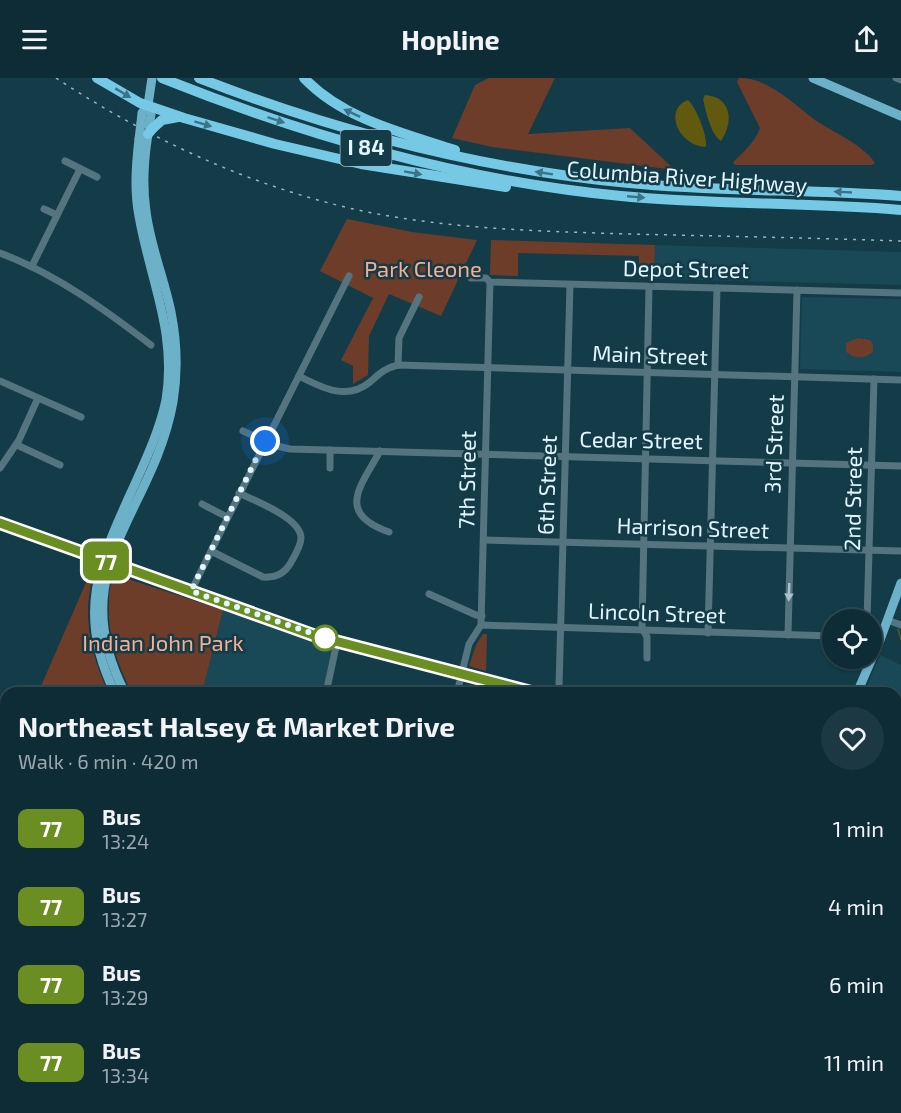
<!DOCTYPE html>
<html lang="en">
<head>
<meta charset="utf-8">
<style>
  :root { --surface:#0e2c36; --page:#1c3842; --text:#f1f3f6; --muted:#9ba7ad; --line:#2e4851 }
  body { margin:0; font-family:"Exo 2",sans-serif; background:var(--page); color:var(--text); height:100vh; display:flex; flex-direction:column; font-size:22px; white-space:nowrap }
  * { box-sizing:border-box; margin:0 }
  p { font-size:20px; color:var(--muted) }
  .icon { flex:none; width:33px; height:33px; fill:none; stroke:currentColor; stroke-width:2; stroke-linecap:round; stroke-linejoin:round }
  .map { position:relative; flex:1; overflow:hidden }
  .sheet { position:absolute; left:0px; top:609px; width:902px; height:426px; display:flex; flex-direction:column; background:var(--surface); border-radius:18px 18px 0 0; box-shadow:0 2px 4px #0004,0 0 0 2px var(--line) }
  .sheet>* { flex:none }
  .badge { padding:0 12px; border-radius:9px; font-size:21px; line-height:39px }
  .fabs { position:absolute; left:822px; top:531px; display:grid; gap:12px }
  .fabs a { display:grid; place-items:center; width:60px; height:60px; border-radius:50%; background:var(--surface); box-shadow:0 2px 4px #0004,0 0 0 2px var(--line); font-size:30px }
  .you { position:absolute; width:30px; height:30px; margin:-15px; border:4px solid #fff; border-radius:50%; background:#1a73e8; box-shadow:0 0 0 9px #1a73e833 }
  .map>.badge { position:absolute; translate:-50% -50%; box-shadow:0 0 0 3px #fff }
  .round { display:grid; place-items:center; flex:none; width:63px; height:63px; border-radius:32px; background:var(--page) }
  .summary { display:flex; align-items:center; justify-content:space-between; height:102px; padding:0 18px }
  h1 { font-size:28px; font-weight:700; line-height:45px }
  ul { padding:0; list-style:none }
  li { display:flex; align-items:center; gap:18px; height:78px; padding:0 18px }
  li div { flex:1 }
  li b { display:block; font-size:22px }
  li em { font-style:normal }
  li .badge { min-width:66px; font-weight:700; text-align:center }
  header { display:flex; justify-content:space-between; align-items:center; height:78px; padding:0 18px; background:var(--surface); font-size:27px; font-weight:700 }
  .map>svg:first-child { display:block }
</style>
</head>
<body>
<header><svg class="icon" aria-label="menu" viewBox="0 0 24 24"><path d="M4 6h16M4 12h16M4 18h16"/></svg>Hopline<svg class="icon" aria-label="share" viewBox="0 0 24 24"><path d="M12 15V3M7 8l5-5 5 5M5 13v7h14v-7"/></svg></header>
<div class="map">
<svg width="901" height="1035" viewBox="0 0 901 1035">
  <rect width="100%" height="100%" fill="#133b48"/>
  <g fill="#194856">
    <polygon points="655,167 901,174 901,207 654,201"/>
    <polygon points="802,219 901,221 901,294 800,291"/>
    <polygon points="223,532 329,568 332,573 323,615 205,615 204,607"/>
    <polygon points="880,577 901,587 901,613 896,634 896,615 864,615"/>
  </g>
  <g fill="#6d3d29">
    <polygon points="489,0 555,0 528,56 630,50 675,92 492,69 452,60 475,7"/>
    <path d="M739,0C751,0 760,3 770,9C786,17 800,31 815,42C833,54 864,67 875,85L872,87H735L733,84C744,74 755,64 760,50L737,4Z"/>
    <polygon points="347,141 412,154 477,162 441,238 389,216 369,258 368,297 353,306 353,288 341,282 373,220 320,193"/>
    <polygon points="491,162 655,167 654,201 639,201 639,178 518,175 518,198 490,197"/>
    <path d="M858,260L870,262L873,266V274C864,281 855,281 846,274V265Z"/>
    <path d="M91,493C92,504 89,516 88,527C87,558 95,587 109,615H38Z"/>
    <path d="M114,500H125L223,532L204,607L205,615H132C117,585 107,557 109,523C109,515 110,506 114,500Z"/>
    <polygon points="483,556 487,556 486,593 469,588 476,567"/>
    <polygon points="6,689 6,916 0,917 0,699"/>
    <polygon points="0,968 6,971 6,1029 137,1029 151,1035 0,1035"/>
    <polygon points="256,1029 418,1029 416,1035 254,1035"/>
  </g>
  <g fill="#61590e">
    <path d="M705,17C732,19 734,44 721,63C710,55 706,33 703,21Z"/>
    <path d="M688,22C697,31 707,56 706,69C678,68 663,31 688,22Z"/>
    <polygon points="0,794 6,796 6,902 0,904"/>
  </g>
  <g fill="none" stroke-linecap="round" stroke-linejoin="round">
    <g stroke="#61590e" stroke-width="1.5">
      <polyline points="898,551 901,561"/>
      <polyline points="896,661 901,648"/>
      <polyline points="549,1035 550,1029"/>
    </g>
    <g stroke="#54747f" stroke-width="7">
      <polyline points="896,0 901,2"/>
      <polyline points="65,83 97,99"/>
      <polyline points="44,131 57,137"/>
      <path d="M0,175C56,196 104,231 151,267"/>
      <polyline points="32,188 80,91"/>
      <polyline points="471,200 486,200 490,204 901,215"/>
      <polyline points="398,287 399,260 419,219"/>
      <path d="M299,298C322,310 347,323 370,304C379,296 385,290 398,287L901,302"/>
      <polyline points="0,303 81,339"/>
      <polyline points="243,353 277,368 290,371 901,388"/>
      <polyline points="17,367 60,387"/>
      <path d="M380,373C361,408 335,435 389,454"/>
      <polyline points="0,390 19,362 38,320"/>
      <polyline points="330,390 330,372"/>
      <polyline points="202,426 227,439"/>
      <polyline points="0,445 102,482"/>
      <polyline points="484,462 901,473"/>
      <path d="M211,473L263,499C275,500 284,496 290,486C294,479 301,468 301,460C301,440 255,423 239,415"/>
      <polyline points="191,513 349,198"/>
      <polyline points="429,516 476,537 482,538"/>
      <polyline points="867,542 874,301"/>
      <polyline points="887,542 901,547"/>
      <polyline points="481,547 832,558"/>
      <polyline points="708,555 717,210"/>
      <polyline points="788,557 797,212"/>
      <polyline points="647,580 647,559 642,550 649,209"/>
      <polyline points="559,609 570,207"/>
      <polyline points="326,615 337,564"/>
      <polyline points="457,615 469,566 481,547 490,204"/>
      <polyline points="896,774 901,777"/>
      <polyline points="502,1029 508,1035"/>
      <polyline points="447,1035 450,1029"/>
      <polyline points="516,1035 521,1029"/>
      <polyline points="580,1035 581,1029"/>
      <polyline points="630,1035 633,1029"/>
    </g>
    <g stroke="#6db1c8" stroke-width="9">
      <polyline points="813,0 901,38"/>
      <polyline points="148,27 151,37 149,48"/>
      <polyline points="141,45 142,35 148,27 152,0"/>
      <polyline points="105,483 316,558 535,615"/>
      <path d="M115,615C71,527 106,472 142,390C152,368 161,346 166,322C177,254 150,202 139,138C134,113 136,87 139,61"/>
      <path d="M125,615C61,491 153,436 173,324C178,294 177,264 171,234C164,200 150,167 146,133C142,107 144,81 148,56"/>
      <polyline points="857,615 880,562 901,505"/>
      <polyline points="896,688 901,690"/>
      <polyline points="0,957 6,960"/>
      <polyline points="162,1029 176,1035"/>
      <polyline points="182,1029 186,1035"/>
      <polyline points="670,1035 673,1029"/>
    </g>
    <g stroke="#76c9e5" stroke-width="10">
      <polyline points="97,0 140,25 184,40 275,66 361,86 506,109"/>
      <path d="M162,0C309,59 462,103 621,118C714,127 808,124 901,132"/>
      <path d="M199,0C337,54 482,91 629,105C720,114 811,111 901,118"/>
      <path d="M304,0C343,41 403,55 455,72"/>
      <polyline points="153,50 162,42 178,39"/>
    </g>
    <path stroke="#9bb6c0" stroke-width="1.5" stroke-dasharray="3 6" stroke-linecap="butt" d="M56,0C146,59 243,105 349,130C441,151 534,153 629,156C719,158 810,160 901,163"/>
    <polyline stroke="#6db1c8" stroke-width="9" points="139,61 141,45"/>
    <polyline stroke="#76c9e5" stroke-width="10" points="148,56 153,50"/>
  </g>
  <defs><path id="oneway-solid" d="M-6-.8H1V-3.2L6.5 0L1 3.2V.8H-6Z" transform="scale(1.5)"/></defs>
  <g fill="#3b7487">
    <use href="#oneway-solid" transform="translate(123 15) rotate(31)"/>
    <use href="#oneway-solid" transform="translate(352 35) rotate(-155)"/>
    <use href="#oneway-solid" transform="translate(276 42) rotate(18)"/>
    <use href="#oneway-solid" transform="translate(203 46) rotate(17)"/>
    <use href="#oneway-solid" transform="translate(413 95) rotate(10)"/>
    <use href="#oneway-solid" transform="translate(544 95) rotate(-171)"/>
    <use href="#oneway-solid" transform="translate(843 114) rotate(-177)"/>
    <use href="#oneway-solid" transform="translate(636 119) rotate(5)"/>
  </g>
  <use fill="#a9c2cc" href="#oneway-solid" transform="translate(789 514) rotate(92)"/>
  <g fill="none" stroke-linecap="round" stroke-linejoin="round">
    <defs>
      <polyline id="line" points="0,445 316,558 535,615"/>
    </defs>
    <use href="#line" stroke="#fff" stroke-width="14"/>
    <use href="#line" stroke="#6b8e23" stroke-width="9"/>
    <polyline stroke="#e1f6ff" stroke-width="6" stroke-dasharray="0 10.8" points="265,363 191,513 328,561 325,560"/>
  </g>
  <circle fill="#fff" stroke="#6b8e23" stroke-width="3" cx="325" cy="560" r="12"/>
  <g text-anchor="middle" stroke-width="5" stroke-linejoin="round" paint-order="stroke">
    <rect fill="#133b48" stroke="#a3bec8" stroke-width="1.5" x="340.5" y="52" width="51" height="36" rx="4.5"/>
    <g font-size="21" font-weight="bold" fill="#e1f6ff">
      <text x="366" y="77">I 84</text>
    </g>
    <g font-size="22" fill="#e1f6ff" stroke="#133b48">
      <text transform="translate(687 99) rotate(4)" y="8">Columbia River Highway</text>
      <text transform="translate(686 191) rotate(1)" y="8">Depot Street</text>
      <text transform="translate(650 277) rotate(2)" y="8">Main Street</text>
      <text transform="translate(641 362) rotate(1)" y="8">Cedar Street</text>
      <text transform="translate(774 366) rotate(-88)" y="8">3rd Street</text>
      <text transform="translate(467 402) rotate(-89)" y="8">7th Street</text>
      <text transform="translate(547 407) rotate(-88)" y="8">6th Street</text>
      <text transform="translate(853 421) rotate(-89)" y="8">2nd Street</text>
      <text transform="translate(693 450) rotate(2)" y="8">Harrison Street</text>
      <text transform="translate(657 535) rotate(2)" y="8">Lincoln Street</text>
    </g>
    <g font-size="22" fill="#f8ae91" stroke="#133b48">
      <text x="423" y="199">Park Cleone</text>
      <text x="163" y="573">Indian John Park</text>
    </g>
  </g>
</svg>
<div class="fabs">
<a><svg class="icon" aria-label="locate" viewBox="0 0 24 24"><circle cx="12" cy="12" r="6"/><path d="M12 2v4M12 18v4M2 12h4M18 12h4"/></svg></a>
</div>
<div class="you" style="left:265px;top:363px"></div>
<b class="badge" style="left:106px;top:483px;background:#6b8e23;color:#fff">77</b>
<section class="sheet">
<div class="summary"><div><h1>Northeast Halsey &amp; Market Drive</h1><p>Walk · 6 min · 420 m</p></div><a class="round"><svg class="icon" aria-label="heart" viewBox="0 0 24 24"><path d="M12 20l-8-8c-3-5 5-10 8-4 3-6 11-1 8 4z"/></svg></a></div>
<ul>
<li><span class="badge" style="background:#6b8e23;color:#fff">77</span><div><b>Bus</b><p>13:24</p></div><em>1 min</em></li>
<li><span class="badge" style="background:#6b8e23;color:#fff">77</span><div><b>Bus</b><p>13:27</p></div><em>4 min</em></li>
<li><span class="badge" style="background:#6b8e23;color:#fff">77</span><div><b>Bus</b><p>13:29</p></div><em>6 min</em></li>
<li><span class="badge" style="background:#6b8e23;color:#fff">77</span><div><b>Bus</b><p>13:34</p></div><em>11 min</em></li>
</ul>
</section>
</div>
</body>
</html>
